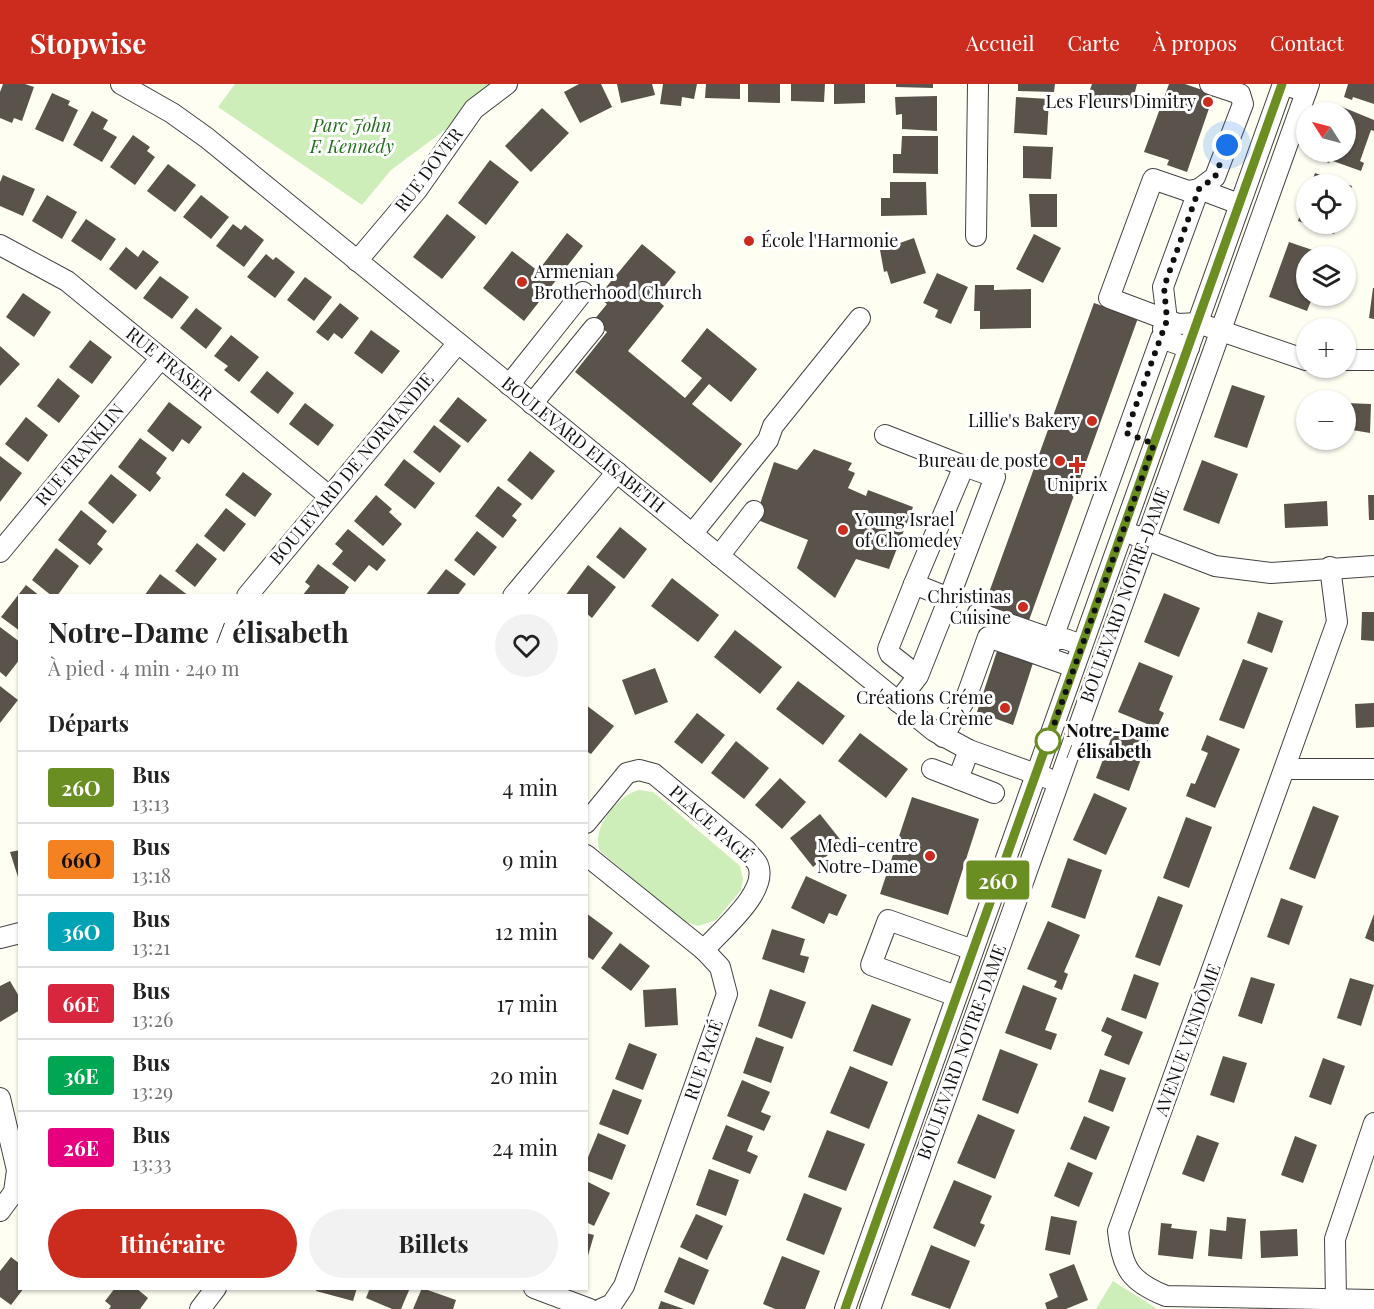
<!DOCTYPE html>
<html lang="fr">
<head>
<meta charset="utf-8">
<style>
  :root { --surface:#fff; --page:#f2f2f2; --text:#222; --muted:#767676; --line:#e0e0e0; --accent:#cb2c1d }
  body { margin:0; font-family:"Playfair Display",serif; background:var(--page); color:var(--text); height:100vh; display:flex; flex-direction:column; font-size:22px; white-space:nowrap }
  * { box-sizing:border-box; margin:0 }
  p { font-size:20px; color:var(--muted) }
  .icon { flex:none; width:33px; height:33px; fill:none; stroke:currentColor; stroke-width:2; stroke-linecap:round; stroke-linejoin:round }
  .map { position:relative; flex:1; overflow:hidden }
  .panel { position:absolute; left:18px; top:510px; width:570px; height:696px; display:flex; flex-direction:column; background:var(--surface); border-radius:0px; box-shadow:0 2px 4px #0004 }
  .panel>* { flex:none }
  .badge { padding:0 12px; border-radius:4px; font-size:21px; line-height:39px }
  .needle { width:39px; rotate:306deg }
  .buttons { position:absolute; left:1296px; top:18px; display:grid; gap:12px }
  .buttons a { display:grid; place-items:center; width:60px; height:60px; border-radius:50%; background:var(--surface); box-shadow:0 2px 4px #0004; font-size:30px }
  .you { position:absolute; width:30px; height:30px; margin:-15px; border:4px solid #fff; border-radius:50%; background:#1a73e8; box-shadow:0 0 0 9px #1a73e833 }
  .map>.badge { position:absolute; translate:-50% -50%; box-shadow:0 0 0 3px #fff }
  h2 { padding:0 30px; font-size:22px; line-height:54px }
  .round { display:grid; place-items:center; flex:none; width:63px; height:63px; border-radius:32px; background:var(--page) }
  .head { display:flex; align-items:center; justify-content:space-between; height:102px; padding:0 30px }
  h1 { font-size:28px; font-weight:700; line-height:45px }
  .primary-button { display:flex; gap:12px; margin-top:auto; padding:12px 30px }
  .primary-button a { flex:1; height:69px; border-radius:36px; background:var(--accent); color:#fff; font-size:24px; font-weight:700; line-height:69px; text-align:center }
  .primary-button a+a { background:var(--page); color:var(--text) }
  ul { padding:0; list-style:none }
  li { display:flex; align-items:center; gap:18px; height:72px; padding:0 30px; border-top:2px solid var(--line) }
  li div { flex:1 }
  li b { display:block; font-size:22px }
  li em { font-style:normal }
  li .badge { min-width:66px; font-weight:700; text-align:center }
  header { display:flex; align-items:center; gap:36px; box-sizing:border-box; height:84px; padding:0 30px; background:var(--accent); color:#fff }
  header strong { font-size:28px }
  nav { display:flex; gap:33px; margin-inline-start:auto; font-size:21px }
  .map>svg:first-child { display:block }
</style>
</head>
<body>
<header>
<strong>Stopwise</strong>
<nav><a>Accueil</a><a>Carte</a><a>À propos</a><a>Contact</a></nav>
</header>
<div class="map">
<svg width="1374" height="1225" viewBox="0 0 1374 1225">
  <rect width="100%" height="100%" fill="#fffef3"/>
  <g fill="#cdedb9">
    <polygon points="235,0 507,0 391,86 362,121 218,23"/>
    <path d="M639,706L653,708L740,782L743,795L741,806L716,836L698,842L683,837L600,767C590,745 618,711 639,706Z"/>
    <polygon points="1113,1197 1157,1225 1096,1225"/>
  </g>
  <g fill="#5a534b">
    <polygon points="3,0 25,0 34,3 22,37 14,34 12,39 0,34 0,8"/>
    <polygon points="579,0 601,0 612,23 580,39 564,8"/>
    <polygon points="617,0 652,0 655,11 621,19"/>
    <polygon points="663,0 697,0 694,15 682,13 681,22 660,20"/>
    <polygon points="706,0 740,0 740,15 705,14"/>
    <polygon points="748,0 780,0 780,19 748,18"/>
    <polygon points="791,0 825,0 824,18 791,17"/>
    <polygon points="834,0 865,0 865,19 834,20"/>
    <polygon points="896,0 933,0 933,4 896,3"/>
    <polygon points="1018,0 1055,0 1054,8 1018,7"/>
    <polygon points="1092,0 1137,0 1131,23 1088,11"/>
    <polygon points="1169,0 1185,0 1214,10 1187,88 1167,81 1169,76 1144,68"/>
    <polygon points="1348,0 1374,0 1374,20 1353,13 1352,16 1344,13"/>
    <polygon points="52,9 70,17 68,21 78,26 63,58 35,45"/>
    <polygon points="937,12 937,47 902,45 902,30 896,31 895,13"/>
    <polygon points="1016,13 1049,15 1047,51 1014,49"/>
    <polygon points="1340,22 1374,36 1374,47 1371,46 1360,77 1364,79 1361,87 1330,76 1329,79 1321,76 1324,68 1346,68 1346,28 1338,28"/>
    <polygon points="542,24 569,49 531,88 505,62"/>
    <polygon points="92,27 108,36 103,45 117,53 102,78 73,61"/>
    <polygon points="133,51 150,63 147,67 155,73 135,101 110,83"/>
    <polygon points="902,52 938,52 938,90 893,89 893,70 901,70"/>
    <polygon points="1023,62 1053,63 1051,95 1023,94"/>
    <polygon points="490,76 519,98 486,141 458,119"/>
    <polygon points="168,80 196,101 175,128 147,107"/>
    <polygon points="1315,89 1352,102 1346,118 1346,100 1311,100"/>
    <polygon points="3,91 35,105 23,132 0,122 0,98"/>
    <polygon points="890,98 926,98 927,131 881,132 881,114 890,114"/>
    <polygon points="1029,110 1057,110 1057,143 1031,143"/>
    <polygon points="47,111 77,128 62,155 32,137"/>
    <polygon points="201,111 229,133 211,155 183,133"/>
    <polygon points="1306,113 1306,140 1338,140 1334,150 1298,137"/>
    <polygon points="447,130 476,153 442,195 413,173"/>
    <polygon points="86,135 116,155 101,177 71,157"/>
    <polygon points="233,140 241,146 245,141 264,156 244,183 216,162"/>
    <polygon points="567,149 583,162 524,237 483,204 512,167 538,187"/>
    <polygon points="1034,150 1061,164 1043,199 1016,185"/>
    <polygon points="914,154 926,189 891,200 887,187 884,188 880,166"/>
    <polygon points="1289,158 1330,172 1306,172 1306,212 1313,212 1307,227 1269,213"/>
    <polygon points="642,160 676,188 655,214 664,222 628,267 685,314 702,294 681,277 707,244 757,285 731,318 709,300 692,320 742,360 711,399 575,288 607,248 593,237 607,220 598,213"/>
    <polygon points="126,163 138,173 143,166 159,178 136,206 109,185"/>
    <polygon points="266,170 273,176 276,173 295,188 275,214 247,193"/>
    <polygon points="937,189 968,203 951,240 935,233 938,226 923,219"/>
    <polygon points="160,192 189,213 172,235 143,214"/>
    <polygon points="305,193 332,213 314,237 287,216"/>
    <polygon points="975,201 994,201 994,206 1031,205 1031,244 980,245 980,227 974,227"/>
    <polygon points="1373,204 1374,204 1374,235 1369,234"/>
    <polygon points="23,209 51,228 34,253 6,233"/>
    <polygon points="340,219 359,234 342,255 334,249 328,257 316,248"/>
    <polygon points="1094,219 1138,234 1028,539 983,525"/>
    <polygon points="196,224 222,244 206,265 180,244"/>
    <polygon points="371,246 400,267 382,290 354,269"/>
    <polygon points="231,251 259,273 239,298 224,286 228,282 214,272"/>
    <polygon points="90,256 112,273 92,300 69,283"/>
    <polygon points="0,262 20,280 0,302"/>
    <polygon points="267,287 294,309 278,330 250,308"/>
    <polygon points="58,294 80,312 59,339 37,322"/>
    <polygon points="1232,301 1265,312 1247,364 1214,353"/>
    <polygon points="458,313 487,336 468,359 439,337"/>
    <polygon points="169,318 202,343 189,360 182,355 173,368 147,347"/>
    <polygon points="305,319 334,341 318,362 289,340"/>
    <polygon points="1346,319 1371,320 1370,349 1346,345"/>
    <polygon points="26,333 48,351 28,378 5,360"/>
    <polygon points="434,341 461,362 440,389 413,368"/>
    <polygon points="140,354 167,374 156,389 161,394 150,408 118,383"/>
    <polygon points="814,365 852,379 848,386 855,389 848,404 866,412 868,406 913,423 889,485 856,475 835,514 797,484 808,456 755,435 774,378 797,386"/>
    <polygon points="530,367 555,387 532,416 507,396"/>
    <polygon points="0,372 22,389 0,418"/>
    <polygon points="404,375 435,399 415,425 384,401"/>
    <polygon points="1202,376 1238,390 1219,440 1183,426"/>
    <polygon points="243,388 272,410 255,433 225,411"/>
    <polygon points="111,390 137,411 113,440 88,419"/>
    <polygon points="498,402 522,420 512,432 517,436 503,454 475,432"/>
    <polygon points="376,411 392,425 389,428 402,440 383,462 354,437"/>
    <polygon points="1368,411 1374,411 1374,436 1369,436"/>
    <polygon points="1327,417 1328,442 1285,444 1284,420"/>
    <polygon points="226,424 246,440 224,468 204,452"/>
    <polygon points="81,426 107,447 97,460 103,465 90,481 58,456"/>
    <polygon points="620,443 647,465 624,495 596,473"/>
    <polygon points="348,445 386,476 377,487 369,481 355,498 332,480 343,467 335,460"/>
    <polygon points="477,447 497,463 474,492 454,476"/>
    <polygon points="197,459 217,475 195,503 175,487"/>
    <polygon points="56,464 79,482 57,512 52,512 32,496"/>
    <polygon points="318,480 349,503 343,512 302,512 310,502 305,498"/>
    <polygon points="588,481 616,503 592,534 586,529 586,512 565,512"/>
    <polygon points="446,485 466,500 457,512 425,512"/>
    <polygon points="160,490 189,512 144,512"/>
    <polygon points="672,494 719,531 698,558 651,522"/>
    <polygon points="26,501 40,512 20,512 20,547 1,533"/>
    <polygon points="1164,509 1200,524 1179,573 1144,558"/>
    <polygon points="1258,528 1283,537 1272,569 1247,559"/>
    <polygon points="1362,528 1374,528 1374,557 1361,556"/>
    <polygon points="0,543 20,558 20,575 6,593 0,588"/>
    <polygon points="735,546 782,583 760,610 714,573"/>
    <polygon points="997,567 1033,579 1013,641 977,628"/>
    <polygon points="1243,575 1268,584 1244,645 1219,636"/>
    <polygon points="1139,578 1173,592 1159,626 1164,629 1157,644 1118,628"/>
    <polygon points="655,584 668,618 635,631 622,596"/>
    <polygon points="798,597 845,632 823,661 776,625"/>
    <polygon points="0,602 18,616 0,639"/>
    <polygon points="1374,619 1374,643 1356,644 1355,620"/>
    <polygon points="586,621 614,642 591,670 586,667"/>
    <polygon points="697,629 725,651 702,680 674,658"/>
    <polygon points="1115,644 1148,656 1129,707 1096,694"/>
    <polygon points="860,649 908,685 886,714 838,677"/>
    <polygon points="1207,651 1240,665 1215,724 1186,712 1191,699 1195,700 1208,669 1201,666"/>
    <polygon points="736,657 769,684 744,715 711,689"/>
    <polygon points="780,694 806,718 782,745 755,721"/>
    <polygon points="1094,709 1127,724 1106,771 1073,756"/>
    <polygon points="912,713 979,735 948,831 880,810"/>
    <polygon points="1313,722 1339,732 1315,795 1289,785"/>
    <polygon points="820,730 843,759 813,783 790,754"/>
    <polygon points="1186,733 1212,743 1189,804 1163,794"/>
    <polygon points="20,766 20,792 18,793 10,768"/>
    <polygon points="1068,774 1102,786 1085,835 1051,823"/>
    <polygon points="806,792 847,811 837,832 829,829 824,840 791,824"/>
    <polygon points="1158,812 1183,821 1160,882 1135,873"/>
    <polygon points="1281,814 1303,822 1289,861 1267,853"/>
    <polygon points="586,829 613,849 593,876 586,872"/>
    <polygon points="1374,830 1374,858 1365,854"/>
    <polygon points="1048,837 1080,851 1064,888 1068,890 1062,906 1054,903 1057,897 1027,885"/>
    <polygon points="772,845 805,855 800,871 809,873 804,889 762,875"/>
    <polygon points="620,859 650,882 631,907 601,884"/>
    <polygon points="1134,890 1159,899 1146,935 1121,926"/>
    <polygon points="1251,893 1275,900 1262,940 1238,932"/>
    <polygon points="1350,894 1374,901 1361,942 1337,934"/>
    <polygon points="10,897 20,914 20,926 0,938 0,902"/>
    <polygon points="1023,901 1057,914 1045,946 1057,950 1051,966 1005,949"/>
    <polygon points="676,904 678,941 645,943 643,906"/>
    <polygon points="770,905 806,918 792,955 758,942"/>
    <polygon points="872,920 911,935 892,982 853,967"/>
    <polygon points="1107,933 1143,948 1129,981 1104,971 1112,952 1101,947"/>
    <polygon points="756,953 784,963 771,999 743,989"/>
    <polygon points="629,959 657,970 643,1006 615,995"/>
    <polygon points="1000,965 1038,980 1018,1030 982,1016"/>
    <polygon points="1223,972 1247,979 1234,1019 1210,1011"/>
    <polygon points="1323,974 1345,982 1331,1021 1309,1013"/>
    <polygon points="850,982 888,998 869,1045 830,1029"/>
    <polygon points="1100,985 1126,994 1113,1028 1088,1018"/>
    <polygon points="742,996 770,1008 761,1028 771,1032 764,1047 727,1032"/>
    <polygon points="613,1005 642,1016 628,1051 599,1040"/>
    <polygon points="978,1030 1015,1046 995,1095 957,1079"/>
    <polygon points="1084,1032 1110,1043 1096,1076 1070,1065"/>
    <polygon points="726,1041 753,1052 747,1067 758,1072 750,1090 712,1075"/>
    <polygon points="827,1046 865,1060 846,1107 808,1093"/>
    <polygon points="598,1049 626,1061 612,1096 586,1086 586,1078"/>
    <polygon points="1197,1051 1219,1059 1204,1098 1182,1090"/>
    <polygon points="1295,1052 1317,1061 1303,1099 1281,1091"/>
    <polygon points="1068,1078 1093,1089 1079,1123 1054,1112"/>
    <polygon points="709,1085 739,1096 726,1132 696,1121"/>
    <polygon points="954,1096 992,1112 980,1139 985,1141 975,1163 933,1144"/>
    <polygon points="586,1097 610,1109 594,1142 586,1138"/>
    <polygon points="804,1109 842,1124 824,1171 786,1156"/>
    <polygon points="696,1130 723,1142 707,1176 680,1163"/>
    <polygon points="1051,1132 1077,1137 1070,1171 1045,1166"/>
    <polygon points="1227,1133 1246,1135 1242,1175 1208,1172 1210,1145 1226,1147"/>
    <polygon points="1161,1139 1172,1140 1171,1144 1197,1147 1193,1175 1158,1171"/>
    <polygon points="1297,1145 1298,1172 1261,1174 1260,1147"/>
    <polygon points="586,1149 594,1151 587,1175 586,1174"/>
    <polygon points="931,1161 970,1177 950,1225 911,1211"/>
    <polygon points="782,1172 820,1187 805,1225 775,1225 763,1220"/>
    <polygon points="11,1173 20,1180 20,1204 24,1204 11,1221 0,1213 0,1187"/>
    <polygon points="679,1173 709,1186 694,1221 664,1208"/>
    <polygon points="1074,1180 1088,1216 1066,1225 1047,1225 1045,1219 1058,1213 1049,1190"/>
    <polygon points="115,1204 136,1204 148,1214 140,1225 109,1225 111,1222 105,1217"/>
    <polygon points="317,1204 357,1204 353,1217 316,1207"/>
    <polygon points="370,1204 410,1204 401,1225 392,1225 366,1214"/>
    <polygon points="422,1204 456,1216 453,1225 413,1225"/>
    <polygon points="661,1217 684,1225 658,1225"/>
  </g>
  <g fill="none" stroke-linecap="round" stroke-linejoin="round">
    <defs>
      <g id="minor">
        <polyline points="121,0 172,29 207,54 934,647 969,666 1047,694"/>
        <polyline points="1239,120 1199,105 1188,107 1153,95 1109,214 1178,240 1198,239 1306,276"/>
        <polyline points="976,152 978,0"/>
        <polyline points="0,161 67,197 329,412"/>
        <polyline points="357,177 417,106 474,25 507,0"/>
        <polyline points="1163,245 1167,236 1163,203 1199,105 1215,93 1243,20 1240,10 1210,0"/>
        <polyline points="1346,276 1374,276"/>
        <polyline points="509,301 583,208"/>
        <polyline points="532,320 594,244"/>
        <polyline points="885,351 964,382 914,500"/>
        <polyline points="692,450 768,356 773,342 860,234"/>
        <polyline points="1134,451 1215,482 1271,489 1374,482"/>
        <polyline points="0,468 161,274"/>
        <polyline points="719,472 754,427"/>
        <path d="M1330,483L1337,538L1118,1147C1122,1185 1131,1198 1166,1212L1374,1216"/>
        <polyline points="247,512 458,259"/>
        <polyline points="513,512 617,388"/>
        <polyline points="949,514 995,393 964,382"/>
        <polyline points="978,529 1052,555 1065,555 1082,561"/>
        <polyline points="1046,573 1161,254 1189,264"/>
        <polyline points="898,618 918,592 949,514 914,500 888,565 890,570 918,592"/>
        <polyline points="943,653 966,614 988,553 1074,583"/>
        <polyline points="969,666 958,695 994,709"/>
        <polyline points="932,685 958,695"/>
        <polyline points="1286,685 1374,685"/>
        <path d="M586,739L627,689L639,686L654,690L746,766C749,771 756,776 758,781C769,808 720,847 704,866"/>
        <polyline points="586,771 704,866 720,883 727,910 624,1202 612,1220 601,1225"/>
        <polyline points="0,854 20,849"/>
        <polyline points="956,912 871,881 888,836 973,866"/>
        <polyline points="0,1014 17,1086 14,1108 0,1127"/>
        <polyline points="534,1204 590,1225"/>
        <polyline points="1336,1215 1335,1155 1374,1039"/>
        <polyline points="200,1225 216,1204"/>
        <polyline points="845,1225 1283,0 1306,8"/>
        <polyline points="870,1225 1309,0"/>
      </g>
    </defs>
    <use href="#minor" stroke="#434343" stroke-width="22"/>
    <use href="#minor" stroke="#fff" stroke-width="20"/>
  </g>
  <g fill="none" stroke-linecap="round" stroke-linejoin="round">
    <defs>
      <polyline id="line" points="845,1225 1282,0"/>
    </defs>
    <use href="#line" stroke="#fff" stroke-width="14"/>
    <use href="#line" stroke="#6b8e23" stroke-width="9"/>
    <polyline stroke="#101010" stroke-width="6" stroke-dasharray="0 10.8" points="1048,657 1046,663 1154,360 1126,349 1167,236 1164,203 1199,105 1215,93 1227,61"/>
  </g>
  <g fill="#cb2c1d" stroke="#fff" stroke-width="2">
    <circle cx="1208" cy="18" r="6"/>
    <circle cx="749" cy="157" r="6"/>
    <circle cx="522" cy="198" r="6"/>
    <circle cx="1092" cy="337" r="6"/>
    <circle cx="1060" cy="377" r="6"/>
    <path d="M1074 372h6v6h6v6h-6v6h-6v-6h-6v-6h6z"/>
    <circle cx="843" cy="446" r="6"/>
    <circle cx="1023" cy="523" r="6"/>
    <circle cx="1005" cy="624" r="6"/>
    <circle cx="930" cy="772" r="6"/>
  </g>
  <circle fill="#fff" stroke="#6b8e23" stroke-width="3" cx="1048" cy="657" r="12"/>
  <g text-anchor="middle" stroke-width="6" stroke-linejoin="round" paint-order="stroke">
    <g font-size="18" fill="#101010" stroke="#fff" text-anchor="end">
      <text x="1196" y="24">Les Fleurs Dimitry</text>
      <text x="761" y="163" text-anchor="start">École l'Harmonie</text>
      <text x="534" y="194" text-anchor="start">Armenian<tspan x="534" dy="21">Brotherhood Church</tspan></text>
      <text x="1080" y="343">Lillie's Bakery</text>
      <text x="1048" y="383">Bureau de poste</text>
      <text x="1077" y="407" text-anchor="middle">Uniprix</text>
      <text x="855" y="442" text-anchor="start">Young Israel<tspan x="855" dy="21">of Chomedey</tspan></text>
      <text x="1011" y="519">Christinas<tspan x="1011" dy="21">Cuisine</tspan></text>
      <text x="993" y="620">Créations Créme<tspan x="993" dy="21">de la Crème</tspan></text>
      <text x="918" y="768">Medi-centre<tspan x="918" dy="21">Notre-Dame</tspan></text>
    </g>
    <g font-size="18" font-style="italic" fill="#216e1a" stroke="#fff">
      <text x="352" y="48">Parc John<tspan x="352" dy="21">F. Kennedy</tspan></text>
    </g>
    <g font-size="18" fill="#101010" stroke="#fff">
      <text transform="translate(429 86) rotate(-53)" y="6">RUE DOVER</text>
      <text transform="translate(169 280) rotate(39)" y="6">RUE FRASER</text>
      <text transform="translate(583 361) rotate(39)" y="6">BOULEVARD ELISABETH</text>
      <text transform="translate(80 371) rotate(-50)" y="6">RUE FRANKLIN</text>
      <text transform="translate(352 385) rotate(-50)" y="6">BOULEVARD DE NORMANDIE</text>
      <text transform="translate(1125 511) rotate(-70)" y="6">BOULEVARD NOTRE-DAME</text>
      <text transform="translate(711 740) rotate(42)" y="6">PLACE PAGÉ</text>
      <text transform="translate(1188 956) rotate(-70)" y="6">AVENUE VENDÔME</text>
      <text transform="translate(962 968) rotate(-70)" y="6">BOULEVARD NOTRE-DAME</text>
      <text transform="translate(704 976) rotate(-71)" y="6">RUE PAGÉ</text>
    </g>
    <g font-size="18" font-weight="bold" fill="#101010" stroke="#fff" text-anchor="start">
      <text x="1066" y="653">Notre-Dame<tspan x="1066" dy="21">/ élisabeth</tspan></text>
    </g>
  </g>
</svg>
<div class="buttons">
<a><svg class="needle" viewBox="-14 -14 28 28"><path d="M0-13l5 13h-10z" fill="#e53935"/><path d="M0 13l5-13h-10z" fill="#767676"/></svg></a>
<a><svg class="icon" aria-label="locate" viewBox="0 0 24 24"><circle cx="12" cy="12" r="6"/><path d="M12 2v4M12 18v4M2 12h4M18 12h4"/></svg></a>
<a><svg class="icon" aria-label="layers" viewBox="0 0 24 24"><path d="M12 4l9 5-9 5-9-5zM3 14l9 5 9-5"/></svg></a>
<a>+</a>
<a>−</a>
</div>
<div class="you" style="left:1227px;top:61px"></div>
<b class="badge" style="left:998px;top:796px;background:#6b8e23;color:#fff">26O</b>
<section class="panel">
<div class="head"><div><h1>Notre-Dame / élisabeth</h1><p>À pied · 4 min · 240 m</p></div><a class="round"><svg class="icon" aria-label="heart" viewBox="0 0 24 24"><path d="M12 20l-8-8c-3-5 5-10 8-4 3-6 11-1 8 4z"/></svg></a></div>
<h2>Départs</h2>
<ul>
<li><span class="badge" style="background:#6b8e23;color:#fff">26O</span><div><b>Bus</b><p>13:13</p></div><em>4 min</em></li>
<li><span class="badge" style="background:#f58220;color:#111">66O</span><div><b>Bus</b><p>13:18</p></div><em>9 min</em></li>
<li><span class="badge" style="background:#00a3b4;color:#fff">36O</span><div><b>Bus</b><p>13:21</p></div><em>12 min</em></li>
<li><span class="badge" style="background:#d7263d;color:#fff">66E</span><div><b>Bus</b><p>13:26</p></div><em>17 min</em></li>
<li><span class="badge" style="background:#00a651;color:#fff">36E</span><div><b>Bus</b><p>13:29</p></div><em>20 min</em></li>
<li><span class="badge" style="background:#e6007e;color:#fff">26E</span><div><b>Bus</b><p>13:33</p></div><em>24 min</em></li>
</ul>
<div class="primary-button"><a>Itinéraire</a><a>Billets</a></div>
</section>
</div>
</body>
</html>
